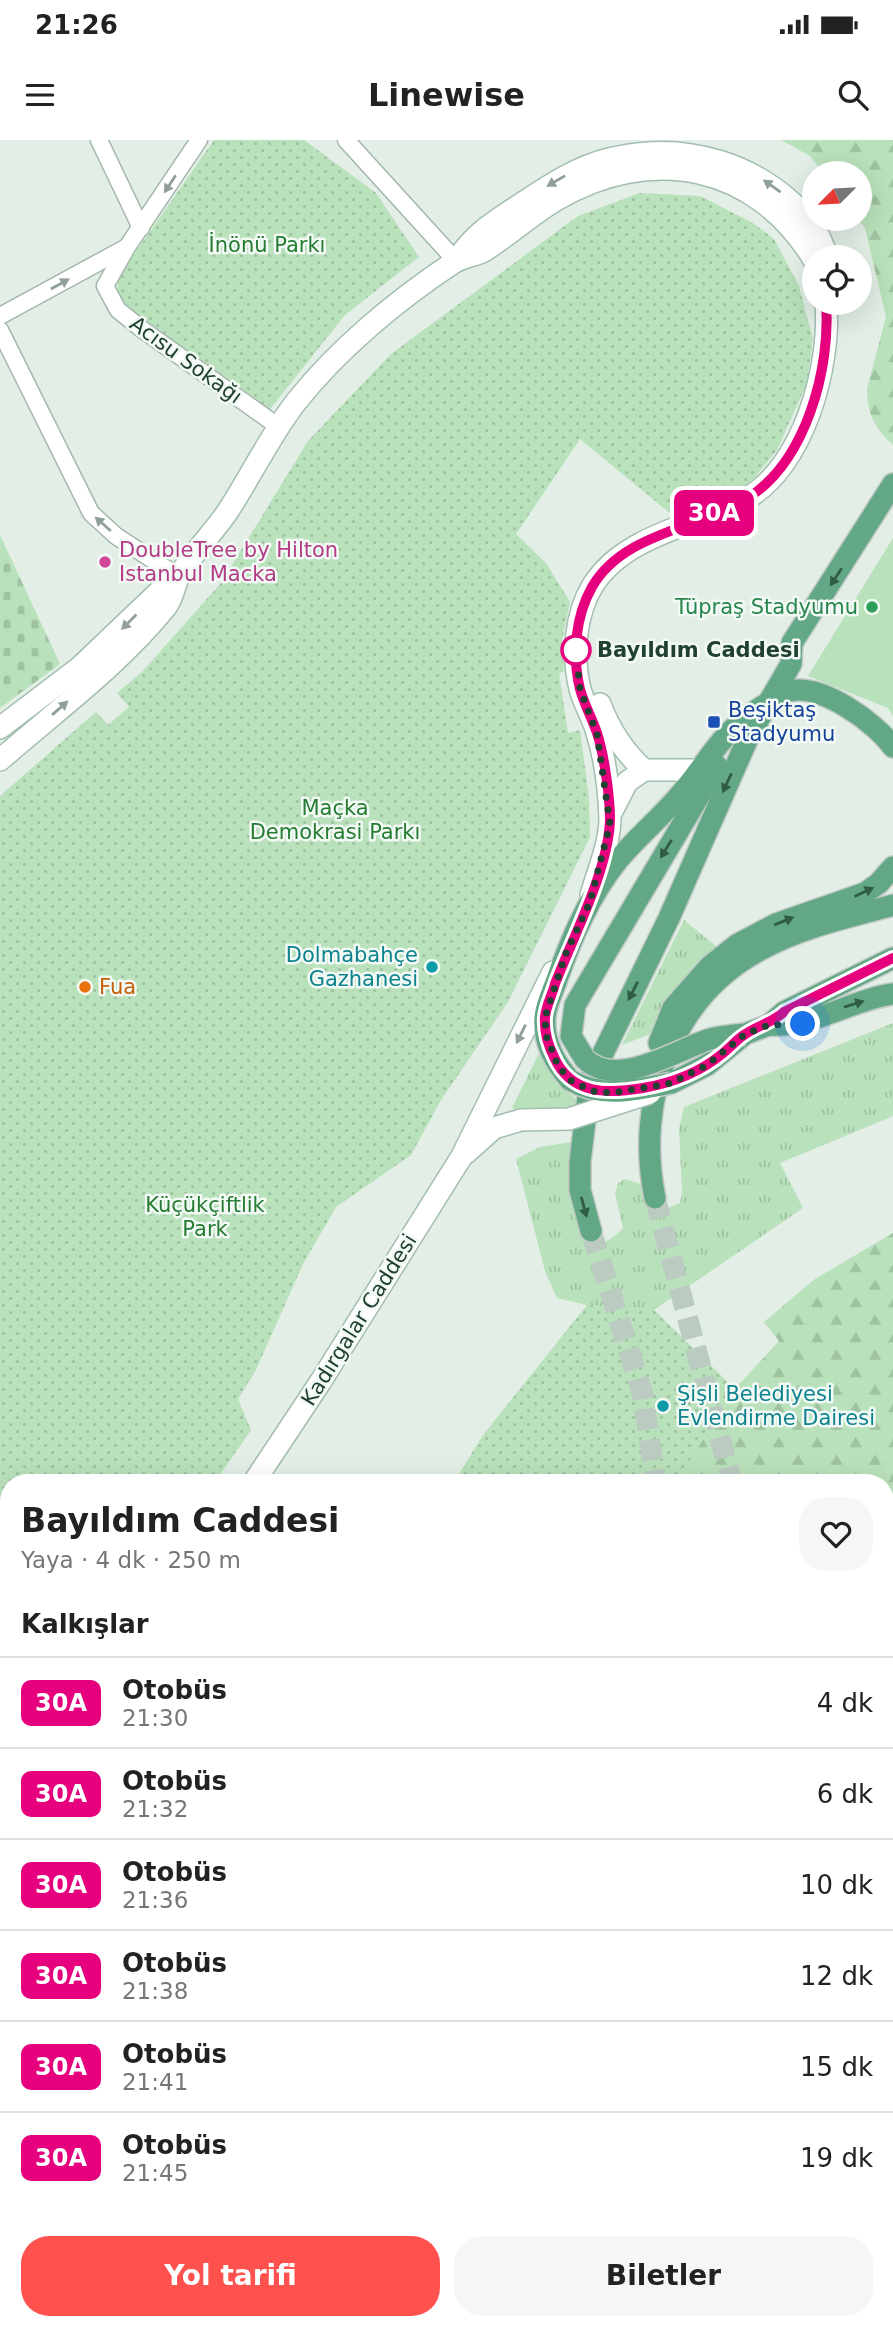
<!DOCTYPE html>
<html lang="tr">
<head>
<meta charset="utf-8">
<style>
  :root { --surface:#fff; --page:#f6f6f6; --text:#222; --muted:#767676; --line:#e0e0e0; --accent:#ff524f }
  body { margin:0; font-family:"DejaVu Sans",sans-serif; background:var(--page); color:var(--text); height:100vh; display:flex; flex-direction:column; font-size:26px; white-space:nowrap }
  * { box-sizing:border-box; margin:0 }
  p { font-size:23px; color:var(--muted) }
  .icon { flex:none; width:38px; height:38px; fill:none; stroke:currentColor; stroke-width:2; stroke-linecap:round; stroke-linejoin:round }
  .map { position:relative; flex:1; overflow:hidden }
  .details { position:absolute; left:0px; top:1334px; width:894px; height:856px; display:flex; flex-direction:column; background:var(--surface); border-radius:28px 28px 0 0; box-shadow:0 7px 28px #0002 }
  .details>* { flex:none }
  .badge { padding:0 14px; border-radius:10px; font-size:24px; line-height:46px }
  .needle { width:46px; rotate:246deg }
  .fabs { position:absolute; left:802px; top:21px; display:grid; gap:14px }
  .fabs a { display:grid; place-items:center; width:70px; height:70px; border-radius:50%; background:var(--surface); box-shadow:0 7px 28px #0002; font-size:35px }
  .you { position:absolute; width:35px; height:35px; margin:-18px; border:5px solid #fff; border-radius:50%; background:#1a73e8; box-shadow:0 0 0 10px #1a73e833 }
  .map>.badge { position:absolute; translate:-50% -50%; box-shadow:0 0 0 4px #fff }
  h2 { padding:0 21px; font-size:26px; line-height:63px }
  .round { display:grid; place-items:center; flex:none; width:74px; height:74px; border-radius:28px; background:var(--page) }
  .overview { display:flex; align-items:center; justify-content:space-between; height:119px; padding:0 21px }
  h1 { font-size:33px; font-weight:800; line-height:52px }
  .cta { display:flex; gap:14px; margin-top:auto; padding:14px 21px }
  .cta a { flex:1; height:80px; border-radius:28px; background:var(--accent); color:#fff; font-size:28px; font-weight:800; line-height:80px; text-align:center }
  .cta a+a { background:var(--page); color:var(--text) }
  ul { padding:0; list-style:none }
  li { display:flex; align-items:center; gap:21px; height:91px; padding:0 21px; border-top:2px solid var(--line) }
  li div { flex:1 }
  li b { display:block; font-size:26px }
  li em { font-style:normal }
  li .badge { min-width:77px; font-weight:700; text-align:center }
  .status { display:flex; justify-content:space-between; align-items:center; height:49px; padding:0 35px; background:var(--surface); direction:ltr }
  .status svg { height:19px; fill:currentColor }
  header { display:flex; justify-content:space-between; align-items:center; height:91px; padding:0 21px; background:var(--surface); font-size:32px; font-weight:800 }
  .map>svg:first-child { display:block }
</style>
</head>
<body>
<div class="status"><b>21:26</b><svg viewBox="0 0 49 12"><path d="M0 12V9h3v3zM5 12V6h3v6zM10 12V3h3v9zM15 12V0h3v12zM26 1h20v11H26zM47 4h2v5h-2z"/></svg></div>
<header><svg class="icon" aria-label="menu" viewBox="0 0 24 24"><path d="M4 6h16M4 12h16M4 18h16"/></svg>Linewise<svg class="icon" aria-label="search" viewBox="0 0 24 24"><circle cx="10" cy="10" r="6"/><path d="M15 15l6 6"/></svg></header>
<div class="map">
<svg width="893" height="2188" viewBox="0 0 893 2188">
  <defs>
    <pattern id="grass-tufts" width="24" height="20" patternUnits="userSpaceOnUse" patternTransform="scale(1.75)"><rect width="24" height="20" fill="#b9e1bb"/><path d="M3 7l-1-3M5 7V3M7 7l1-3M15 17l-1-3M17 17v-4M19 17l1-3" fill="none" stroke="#9fc2a1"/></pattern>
    <pattern id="forest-firs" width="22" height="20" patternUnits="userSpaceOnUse" patternTransform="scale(1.75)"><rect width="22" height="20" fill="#b9e1bb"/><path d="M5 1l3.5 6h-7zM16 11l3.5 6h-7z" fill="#9fc2a1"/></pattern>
    <pattern id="cemetery-stones" width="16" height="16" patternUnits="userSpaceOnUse" patternTransform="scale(1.75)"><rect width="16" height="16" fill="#b9e1bb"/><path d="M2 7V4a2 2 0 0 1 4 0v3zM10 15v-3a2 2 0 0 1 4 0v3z" fill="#9fc2a1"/></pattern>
    <pattern id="park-dots" width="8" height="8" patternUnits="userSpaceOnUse" patternTransform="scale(1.75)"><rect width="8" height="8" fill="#b9e1bb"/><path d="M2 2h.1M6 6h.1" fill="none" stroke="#9fc2a1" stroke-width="1.8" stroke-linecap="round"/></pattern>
  </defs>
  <rect width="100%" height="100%" fill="#e2eee6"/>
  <g fill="url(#grass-tufts)">
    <polygon points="684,780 717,807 653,893 622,905"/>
    <path d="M893,883V976L780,1023L803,1068L654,1170L587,1165L557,1158L545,1131L516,1019L540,1007L572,1002L574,1056L583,1097L587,1103C601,1106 614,1099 623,1088L615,1054L618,1043L625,1039L641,1044L653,1068L665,1069L680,1063L682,1052L679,989L684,967Z"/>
    <polygon points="540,911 558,945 587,967 523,972 512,968"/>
    <polygon points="893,1841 893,1890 886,1895 886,1843"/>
    <polygon points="0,1933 9,1938 9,1980 0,2012"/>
  </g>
  <g fill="url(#forest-firs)">
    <path d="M781,0H893V305C875,288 867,274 867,249L886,177L865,88L858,79L859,33H823L810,16Z"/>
    <polygon points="893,1093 893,1386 886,1388 886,1342 676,1342 735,1249 779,1201 764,1182 815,1139"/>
    <polygon points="886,1540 893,1544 893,1814 886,1816"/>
  </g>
  <polygon fill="url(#cemetery-stones)" points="0,395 60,524 0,568"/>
  <g fill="url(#park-dots)">
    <polygon points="214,0 304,0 376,53 419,117 345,175 270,269 117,160 118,137"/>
    <polygon points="640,53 700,56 753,83 774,99 799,146 813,199 807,243 777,310 754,338 728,359 676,378 580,299 516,394 546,423 570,462 562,500 564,532 559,533 568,593 580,590 589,658 590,697 508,862 441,960 411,1015 336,1067 303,1124 255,1232 238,1259 251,1290 215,1342 9,1342 9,1546 0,1553 0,656 96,572 108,585 129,567 117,553 142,532 221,443 308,301 391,214 578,76"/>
    <polygon points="587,1165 654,1170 735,1249 676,1342 454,1342 483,1295"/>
    <polygon points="9,1635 9,1868 0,1879 0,1642"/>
    <polygon points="886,2124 893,2137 893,2182 886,2175"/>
    <polygon points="371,2181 860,2181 852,2188 374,2188"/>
  </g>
  <g fill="#b9e1bb">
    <polygon points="893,398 893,576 888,568 808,536"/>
    <polygon points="893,1896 893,2000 886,2003 886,1901"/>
    <polygon points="886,2005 893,2022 893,2110 886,2096"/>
  </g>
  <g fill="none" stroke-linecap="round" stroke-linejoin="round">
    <polyline stroke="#bbcbc2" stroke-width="21" stroke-dasharray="21 10" stroke-linecap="butt" points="0,1963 9,1938"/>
    <g stroke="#bbcbc2" stroke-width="21" stroke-dasharray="21 10" stroke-linecap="butt">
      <polyline points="655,1058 732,1342"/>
      <polyline points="591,1091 642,1252 656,1342"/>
      <polyline points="410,2188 414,2180"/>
      <polyline points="515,2188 519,2180"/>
    </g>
    <defs>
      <g id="minor">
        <polyline points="99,0 141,88"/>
        <polyline points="199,0 127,107 105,146 118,170 143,190 279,287"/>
        <polyline points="346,0 456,121"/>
        <polyline points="0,176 127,107"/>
        <polyline points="0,190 91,373 116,396 179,437"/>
        <polyline points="0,2131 5,2147 2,2188"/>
      </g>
      <g id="secondary">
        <path d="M456,121C476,91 494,82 524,62C550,45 577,27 609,19C685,0 762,23 812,84C819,93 823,107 828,117"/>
        <path d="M600,564C610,591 623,611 644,630H698"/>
        <polyline points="0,588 80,527 166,445 177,438"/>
        <path d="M0,620C56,571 119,525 166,467C173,458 174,446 179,436C192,414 211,395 226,374C250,338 269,297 296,262C338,209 397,160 453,123C462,117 474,116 484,111C509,95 531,75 556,60C652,4 756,24 814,120"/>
        <polyline points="610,675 627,642 644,630"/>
        <path d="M591,755C598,731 610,703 610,678C609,652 605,618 597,593C593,578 584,564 580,549C572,516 575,474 593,445C625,395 694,386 744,360C804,328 831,226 826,163"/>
        <polyline points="466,1013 494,988 521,980"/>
        <polyline points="254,1342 321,1241 462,1016 553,832"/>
        <polyline points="0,1594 9,1587"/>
        <polyline points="886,1833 893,1831"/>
        <polyline points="0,1923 9,1906"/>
      </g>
      <g id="primary">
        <path d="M769,885C813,888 850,860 893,854"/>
        <polyline points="659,903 673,868 710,826 738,804 776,784 865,753 879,743 893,727"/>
        <polyline points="585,919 571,896 575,865 717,626"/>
        <path d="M570,940C555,923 543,901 545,877C546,865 552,853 556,842C571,799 589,756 618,720C639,695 664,675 684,650C713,615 720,593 763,566C772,560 780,554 790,551C822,544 875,582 893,607"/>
        <polyline points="671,943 707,925 745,894 769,885 784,872 893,818"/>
        <path d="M655,1058C635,961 671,857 762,809C802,787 850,777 893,765"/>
        <polyline points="591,1091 580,1050 580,1022 590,940 669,778 748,598 791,524 792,503 893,344"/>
      </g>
    </defs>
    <use href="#minor" stroke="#a4b7ac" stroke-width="19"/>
    <use href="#secondary" stroke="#a2beae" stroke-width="24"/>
    <use href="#primary" stroke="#c1cac5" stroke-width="24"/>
    <use href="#minor" stroke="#fff" stroke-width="16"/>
    <use href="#secondary" stroke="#fff" stroke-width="21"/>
    <use href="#primary" stroke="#62a886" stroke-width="21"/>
    <defs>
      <polyline id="secondary-bridge" points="521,980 569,979 650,953"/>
      <g id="primary-bridge">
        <path d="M585,919C616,949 673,912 707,900C719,896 732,895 745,894"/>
        <path d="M570,940C603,959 634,950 671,943"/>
      </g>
    </defs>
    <use href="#secondary-bridge" stroke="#a2beae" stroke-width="24" stroke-linecap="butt"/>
    <use href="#primary-bridge" stroke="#c1cac5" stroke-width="24" stroke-linecap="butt"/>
    <use href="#secondary-bridge" stroke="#fff" stroke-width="21"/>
    <use href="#primary-bridge" stroke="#62a886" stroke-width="21"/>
  </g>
  <defs><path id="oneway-solid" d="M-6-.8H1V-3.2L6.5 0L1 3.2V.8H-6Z" transform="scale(1.75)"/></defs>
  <g fill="#90a098">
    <use href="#oneway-solid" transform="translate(556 41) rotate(150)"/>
    <use href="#oneway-solid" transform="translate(170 44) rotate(123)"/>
    <use href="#oneway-solid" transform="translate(772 46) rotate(-145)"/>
    <use href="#oneway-solid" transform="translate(60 144) rotate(-29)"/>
    <use href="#oneway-solid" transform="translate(103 384) rotate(-138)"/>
    <use href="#oneway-solid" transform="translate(129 482) rotate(135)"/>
    <use href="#oneway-solid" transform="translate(60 568) rotate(-41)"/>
    <use href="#oneway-solid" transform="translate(521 894) rotate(116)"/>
  </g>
  <g fill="#305b46">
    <use href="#oneway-solid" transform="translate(836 437) rotate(123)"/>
    <use href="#oneway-solid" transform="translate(727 643) rotate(115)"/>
    <use href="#oneway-solid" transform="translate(666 709) rotate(122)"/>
    <use href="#oneway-solid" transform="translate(864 752) rotate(-25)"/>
    <use href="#oneway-solid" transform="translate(784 781) rotate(-22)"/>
    <use href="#oneway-solid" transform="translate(633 851) rotate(117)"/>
    <use href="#oneway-solid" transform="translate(854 864) rotate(-17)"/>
    <use href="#oneway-solid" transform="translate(584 1067) rotate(75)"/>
  </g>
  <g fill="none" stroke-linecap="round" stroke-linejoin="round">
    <defs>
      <path id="line" d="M826,163C831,228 806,323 746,359C697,389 623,393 592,447C575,477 572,516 580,549C584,564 592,578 597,593C604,614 610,657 610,679C609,729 573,797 555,844C552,855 546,866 545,877C544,891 548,905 554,917C571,955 607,954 643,948C672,943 699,933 722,914C730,908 736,900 744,895C758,885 770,884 784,872L893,818"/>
    </defs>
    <use href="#line" stroke="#fff" stroke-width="16"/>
    <use href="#line" stroke="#e6007e" stroke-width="10"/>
    <polyline stroke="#204131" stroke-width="7" stroke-dasharray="0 12.6" points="576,510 580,549 597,594 610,684 590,762 566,813 545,877 546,895 558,926 570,940 592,951 611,953 649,947 671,943 707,925 745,894 769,885 803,884"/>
  </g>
  <circle fill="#d1479c" stroke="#f3faf5" stroke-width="2.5" cx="105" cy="422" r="7"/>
  <circle fill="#2e9e5b" stroke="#f3faf5" stroke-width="2.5" cx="872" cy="467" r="7"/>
  <circle fill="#fff" stroke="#e6007e" stroke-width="3.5" cx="576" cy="510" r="14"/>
  <rect fill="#1a4fb4" stroke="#f3faf5" stroke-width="2.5" x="707" y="575" width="14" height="14" rx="3.5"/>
  <g fill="#0f9aa8" stroke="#f3faf5" stroke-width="2.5">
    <circle cx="432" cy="827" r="7"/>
    <circle cx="663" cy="1266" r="7"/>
  </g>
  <circle fill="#e8710a" stroke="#f3faf5" stroke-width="2.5" cx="85" cy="847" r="7"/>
  <g text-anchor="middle" stroke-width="5" stroke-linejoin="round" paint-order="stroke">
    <g font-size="21" fill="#257d33" stroke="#f3faf5">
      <text x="267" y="112">İnönü Parkı</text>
      <text x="335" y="675">Maçka<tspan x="335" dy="24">Demokrasi Parkı</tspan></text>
      <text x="205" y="1072">Küçükçiftlik<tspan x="205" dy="24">Park</tspan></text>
    </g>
    <g font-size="21" fill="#204131" stroke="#f3faf5">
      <text transform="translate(186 220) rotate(36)" y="7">Acısu Sokağı</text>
      <text transform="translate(359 1180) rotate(-58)" y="7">Kadırgalar Caddesi</text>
    </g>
    <g font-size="21" fill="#b23c85" stroke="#f3faf5" text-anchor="start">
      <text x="119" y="417">DoubleTree by Hilton<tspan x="119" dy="24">Istanbul Macka</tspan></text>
    </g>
    <g font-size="21" fill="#27864d" stroke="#f3faf5" text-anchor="end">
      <text x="858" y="474">Tüpraş Stadyumu</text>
    </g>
    <g font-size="21" font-weight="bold" fill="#204131" stroke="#f3faf5" text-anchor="start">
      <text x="597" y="517">Bayıldım Caddesi</text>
    </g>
    <g font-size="21" fill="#164399" stroke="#f3faf5" text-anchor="start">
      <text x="728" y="577">Beşiktaş<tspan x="728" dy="24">Stadyumu</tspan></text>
    </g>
    <g font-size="21" fill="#0d838f" stroke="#f3faf5" text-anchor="end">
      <text x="418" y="822">Dolmabahçe<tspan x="418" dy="24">Gazhanesi</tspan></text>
      <text x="677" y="1261" text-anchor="start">Şişli Belediyesi<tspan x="677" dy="24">Evlendirme Dairesi</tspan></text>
    </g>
    <g font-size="21" fill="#c56008" stroke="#f3faf5" text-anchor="start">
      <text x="99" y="854">Fua</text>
    </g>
  </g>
</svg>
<div class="fabs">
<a><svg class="needle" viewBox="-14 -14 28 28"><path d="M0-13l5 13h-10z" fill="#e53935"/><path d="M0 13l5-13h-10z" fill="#767676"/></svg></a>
<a><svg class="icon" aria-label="locate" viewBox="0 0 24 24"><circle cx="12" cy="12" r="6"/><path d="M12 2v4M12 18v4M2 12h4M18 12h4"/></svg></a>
</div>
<div class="you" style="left:803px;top:884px"></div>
<b class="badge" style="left:714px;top:373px;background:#e6007e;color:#fff">30A</b>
<section class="details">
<div class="overview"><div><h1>Bayıldım Caddesi</h1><p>Yaya · 4 dk · 250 m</p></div><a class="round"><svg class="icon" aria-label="heart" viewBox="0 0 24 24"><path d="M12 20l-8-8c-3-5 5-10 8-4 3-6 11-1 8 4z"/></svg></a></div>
<h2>Kalkışlar</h2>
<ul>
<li><span class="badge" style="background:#e6007e;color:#fff">30A</span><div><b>Otobüs</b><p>21:30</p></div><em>4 dk</em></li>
<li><span class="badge" style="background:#e6007e;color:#fff">30A</span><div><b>Otobüs</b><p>21:32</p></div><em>6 dk</em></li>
<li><span class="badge" style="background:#e6007e;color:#fff">30A</span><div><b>Otobüs</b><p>21:36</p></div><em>10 dk</em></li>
<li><span class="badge" style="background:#e6007e;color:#fff">30A</span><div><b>Otobüs</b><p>21:38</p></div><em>12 dk</em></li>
<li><span class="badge" style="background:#e6007e;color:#fff">30A</span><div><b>Otobüs</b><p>21:41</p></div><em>15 dk</em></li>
<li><span class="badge" style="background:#e6007e;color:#fff">30A</span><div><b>Otobüs</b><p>21:45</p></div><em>19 dk</em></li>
</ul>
<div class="cta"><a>Yol tarifi</a><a>Biletler</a></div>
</section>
</div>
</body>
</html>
